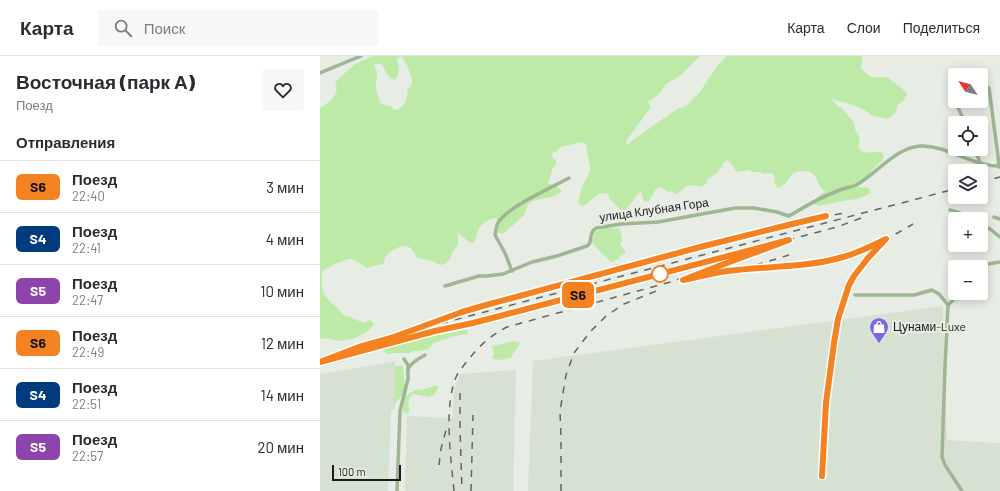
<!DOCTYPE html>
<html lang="ru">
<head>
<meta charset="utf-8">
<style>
  :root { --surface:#fff; --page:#f7f7f7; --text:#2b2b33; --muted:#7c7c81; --line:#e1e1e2 }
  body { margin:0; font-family:Barlow,sans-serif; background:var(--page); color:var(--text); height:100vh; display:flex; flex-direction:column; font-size:15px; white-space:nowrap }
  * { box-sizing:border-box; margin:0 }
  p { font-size:13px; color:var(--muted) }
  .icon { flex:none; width:22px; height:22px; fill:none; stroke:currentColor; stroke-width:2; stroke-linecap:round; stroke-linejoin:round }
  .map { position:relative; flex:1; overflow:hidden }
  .panel { display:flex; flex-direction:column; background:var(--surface); width:320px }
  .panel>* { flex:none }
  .badge { padding:0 8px; border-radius:6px; font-size:14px; line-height:26px }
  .needle { width:26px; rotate:306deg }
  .fabs { position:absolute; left:628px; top:12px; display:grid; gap:8px }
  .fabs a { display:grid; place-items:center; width:40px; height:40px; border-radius:4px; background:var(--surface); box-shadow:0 2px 10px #0003; font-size:20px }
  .scale { position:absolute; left:12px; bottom:10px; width:69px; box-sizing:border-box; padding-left:4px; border:2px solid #1b1d1a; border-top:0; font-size:11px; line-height:14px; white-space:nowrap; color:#1b1d1a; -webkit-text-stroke:3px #e7ece4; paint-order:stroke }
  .map>.badge { position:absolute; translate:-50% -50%; box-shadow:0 0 0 2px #fff }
  h2 { padding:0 16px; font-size:15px; line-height:36px }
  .round { display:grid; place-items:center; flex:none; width:42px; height:42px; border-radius:4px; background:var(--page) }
  .headline { display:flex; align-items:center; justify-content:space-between; height:68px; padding:0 16px }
  h1 { font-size:19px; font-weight:800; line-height:30px }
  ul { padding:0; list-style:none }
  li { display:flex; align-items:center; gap:12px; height:52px; padding:0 16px; border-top:1px solid var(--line) }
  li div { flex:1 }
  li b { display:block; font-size:15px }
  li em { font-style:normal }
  li .badge { min-width:44px; font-weight:700; text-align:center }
  header { display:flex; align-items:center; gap:24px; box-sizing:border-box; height:56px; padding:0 20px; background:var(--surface); border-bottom:1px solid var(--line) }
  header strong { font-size:19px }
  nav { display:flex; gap:22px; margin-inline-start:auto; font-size:14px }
  .search { width:280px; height:36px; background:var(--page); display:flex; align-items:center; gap:10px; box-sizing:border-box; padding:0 14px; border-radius:4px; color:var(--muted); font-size:15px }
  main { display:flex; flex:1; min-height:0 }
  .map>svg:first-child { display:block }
</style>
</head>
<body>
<header>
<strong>Карта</strong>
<div class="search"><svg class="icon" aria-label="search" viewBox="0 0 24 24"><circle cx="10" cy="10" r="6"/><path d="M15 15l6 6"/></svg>Поиск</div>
<nav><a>Карта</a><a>Слои</a><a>Поделиться</a></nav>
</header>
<main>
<section class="panel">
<div class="headline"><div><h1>Восточная (парк А)</h1><p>Поезд</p></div><a class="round"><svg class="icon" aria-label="heart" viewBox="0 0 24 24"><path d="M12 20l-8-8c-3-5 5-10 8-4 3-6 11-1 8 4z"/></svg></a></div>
<h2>Отправления</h2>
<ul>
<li><span class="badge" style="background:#f58220;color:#111">S6</span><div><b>Поезд</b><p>22:40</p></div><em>3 мин</em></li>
<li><span class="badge" style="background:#003b80;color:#fff">S4</span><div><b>Поезд</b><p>22:41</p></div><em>4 мин</em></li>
<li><span class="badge" style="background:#8e44ad;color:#fff">S5</span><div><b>Поезд</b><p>22:47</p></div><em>10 мин</em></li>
<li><span class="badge" style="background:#f58220;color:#111">S6</span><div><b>Поезд</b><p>22:49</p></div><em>12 мин</em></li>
<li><span class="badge" style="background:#003b80;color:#fff">S4</span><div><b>Поезд</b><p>22:51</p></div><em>14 мин</em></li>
<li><span class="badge" style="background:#8e44ad;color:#fff">S5</span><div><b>Поезд</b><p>22:57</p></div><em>20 мин</em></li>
</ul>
</section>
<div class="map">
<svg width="680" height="435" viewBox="0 0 680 435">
  <rect width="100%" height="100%" fill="#e7ece4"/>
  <g fill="#d7e1d2">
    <polygon points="623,250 627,384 680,387 680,435 208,435 213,305"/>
    <polygon points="75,305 75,353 71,354 68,435 0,435 0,318 8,317"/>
    <polygon points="194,314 196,316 193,435 85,435 87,360 132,362 134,336 140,318"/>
  </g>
  <g fill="#beeaa7" fill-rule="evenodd">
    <path d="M53,0H380L360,20L346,28L340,37L328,46L331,51L307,84L306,89L357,53L366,50L380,36L397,10L407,0H542V6L541,11C549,24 554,21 568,21C573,28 582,30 587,38L585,43L577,50L576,56L568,63C563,62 558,60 553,60C543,51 524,46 511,43L518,50L522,52L534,67L535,73L540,82C534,102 550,95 561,96L564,100L562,105L550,116L548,122L541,127L538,131H543L549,132L551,137L537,143L522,145L499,150L495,148V143L507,134L504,135C498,131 499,124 494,119C491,116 489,115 485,115C466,114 472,128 457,132L455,128L454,118L449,117L444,118L440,116H433L428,114L417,116C413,112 412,107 407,104L403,107L401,112L397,117L388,123L386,128L381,131C378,130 374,129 371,129C365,130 360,137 354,139L353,135L348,136L340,131L335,134L329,145L324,146L321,136L315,141L307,153L303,156L289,142L288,137L278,138L267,148L263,150L258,147L260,137L265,125L270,116V111L266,88L262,86L240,91L238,95L233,96L232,101L236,104V109L232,113C232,119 229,122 228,127L238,131L242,135C231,145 218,140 209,148C206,151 206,156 204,159C197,165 190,173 182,178L177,176L178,166L176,162C168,163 160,168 158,175C156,181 157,182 153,187L149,186L138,177V189L132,197L130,203L126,207L121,209L112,205L97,202C92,190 86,187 75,193C72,195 69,196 67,199C65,202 64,205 63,208L53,210L48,212C42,210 38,205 31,203C26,202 7,212 2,215V232L4,238L7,242L11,247L16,250L22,258L44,267L51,264L54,269L46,276L33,283L18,285L8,282L0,283V52C9,46 21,39 15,26L35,8ZM81,0C85,4 92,20 92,26C92,29 89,32 87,35C89,43 83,53 74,54L70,50L60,47L56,32V27L57,17L54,8H61C67,15 65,20 74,24C81,18 79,13 77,4Z"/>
    <path d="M287,172C292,173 295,172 300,173L302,184L300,189L306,195L305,197L301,199L299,202L293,206H291C285,199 277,194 272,186L275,176L280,173Z"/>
    <polygon points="144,274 147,274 148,276 147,278 134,280 114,287 108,293 100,295 94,295 89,297 72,297 68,298 63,295 63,292 82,285 109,281 125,277 134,276"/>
    <path d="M194,285L199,286L200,288C197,294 193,296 191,302L180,304L172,303L174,297L173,294L172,290Z"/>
    <polygon points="75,310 82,310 83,311 85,330 82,340 75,347"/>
    <path d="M116,329L118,331V333L113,340L108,341C104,339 100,340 95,338C88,339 87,348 90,354L88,357H86L83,356L84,342L88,338L95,334L106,333Z"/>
  </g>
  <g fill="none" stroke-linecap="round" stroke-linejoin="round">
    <g stroke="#9eb693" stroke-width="3.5">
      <polyline points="0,17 41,0"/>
      <polyline points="669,32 678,100 679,111"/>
      <polyline points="635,45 645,67"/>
      <polyline points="655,93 660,107"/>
      <polyline points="630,154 640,157 652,163"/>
      <polyline points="674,161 680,163"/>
      <polyline points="661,168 670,173 680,181"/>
      <polyline points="658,211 662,209 680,206"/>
      <path d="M192,215L185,197L175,179C176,175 176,170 178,167C187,151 233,131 249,122"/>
      <path d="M125,230L159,220H167L183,218L212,206L237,200L267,190C274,186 267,178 276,172L301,168L338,166L415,152H434L457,156L469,160C484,151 499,142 515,136C522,132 531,132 538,128C558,116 579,89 603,90C631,91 654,111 680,110"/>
      <polyline points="640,237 628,249 625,311 622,401 625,409 642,435"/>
      <polyline points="535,239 594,239 612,234 619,238 628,249"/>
      <path d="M88,313C92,306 98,303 105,299"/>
      <polyline points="77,435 80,355 88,323 88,309 84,303"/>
    </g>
    <g stroke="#626560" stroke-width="1.5" stroke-dasharray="7 7" stroke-linecap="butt">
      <polyline points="661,126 680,121"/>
      <polyline points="436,209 469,199"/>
      <path d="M386,219C393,218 400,216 408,215C446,209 486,212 524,201C548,194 571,181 593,168"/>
      <polyline points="374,220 404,208"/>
      <polyline points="136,259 166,249 384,190 468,169 497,162 525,157"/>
      <polyline points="115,275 141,270 178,261 517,171 541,162"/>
      <polyline points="0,302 134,264 635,133"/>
      <polyline points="140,337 140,371 142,435"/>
      <polyline points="119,409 121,393 126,374"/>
      <polyline points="502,420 506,347 514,287 518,263 529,229 534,219 548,202 566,183"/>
      <path d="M134,435C131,402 123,349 137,319C140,314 144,309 148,304C159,290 171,279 187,271L354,225L379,215"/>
      <polyline points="151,435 153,359"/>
      <polyline points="241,435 241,383 240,355 246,319 254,297 270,276 286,260 304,248 341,233"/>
    </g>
  </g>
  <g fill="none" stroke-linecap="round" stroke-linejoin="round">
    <defs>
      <path id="line" d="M502,420L506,347L514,287L518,263L529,229L534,220L548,202L566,183C552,190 538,197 523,201C486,212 446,210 408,215C393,217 378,221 363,224L404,208L469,184L153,267L115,275L0,306L39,291L71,282L142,256L166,249L384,190L468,169L506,160"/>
    </defs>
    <use href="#line" stroke="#fff" stroke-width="9"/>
    <use href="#line" stroke="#f58220" stroke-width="6"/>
  </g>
  <defs>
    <symbol id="shop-pin" viewBox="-11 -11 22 30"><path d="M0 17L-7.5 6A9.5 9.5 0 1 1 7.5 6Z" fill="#7969e4" stroke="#e7ece4"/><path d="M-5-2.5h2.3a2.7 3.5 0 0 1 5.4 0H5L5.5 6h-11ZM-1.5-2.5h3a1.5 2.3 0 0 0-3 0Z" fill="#fff"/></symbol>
  </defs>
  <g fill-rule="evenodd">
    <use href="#shop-pin" x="548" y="260" width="22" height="30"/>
  </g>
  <circle fill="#fff" stroke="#f58220" stroke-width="2" cx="340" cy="218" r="8"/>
  <g text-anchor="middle" stroke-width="4" stroke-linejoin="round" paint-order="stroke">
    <g font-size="12" fill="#1b1d1a" stroke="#e7ece4">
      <text transform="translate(334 154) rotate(-8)" y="4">улица Клубная Гора</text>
    </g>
    <g font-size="12" fill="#1b1d1a" stroke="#e7ece4" text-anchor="start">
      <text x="573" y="275">Цунами-Luxe</text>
    </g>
  </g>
</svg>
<div class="fabs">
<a><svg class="needle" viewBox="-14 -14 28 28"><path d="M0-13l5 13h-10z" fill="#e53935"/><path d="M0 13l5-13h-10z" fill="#7c7c81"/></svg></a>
<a><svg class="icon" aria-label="locate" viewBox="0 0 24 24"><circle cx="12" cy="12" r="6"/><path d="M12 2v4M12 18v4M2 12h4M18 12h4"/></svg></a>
<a><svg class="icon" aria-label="layers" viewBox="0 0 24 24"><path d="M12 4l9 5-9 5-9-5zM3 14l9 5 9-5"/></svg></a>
<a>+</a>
<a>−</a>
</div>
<div class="scale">100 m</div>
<b class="badge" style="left:258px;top:239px;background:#f58220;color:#111">S6</b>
</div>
</main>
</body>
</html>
